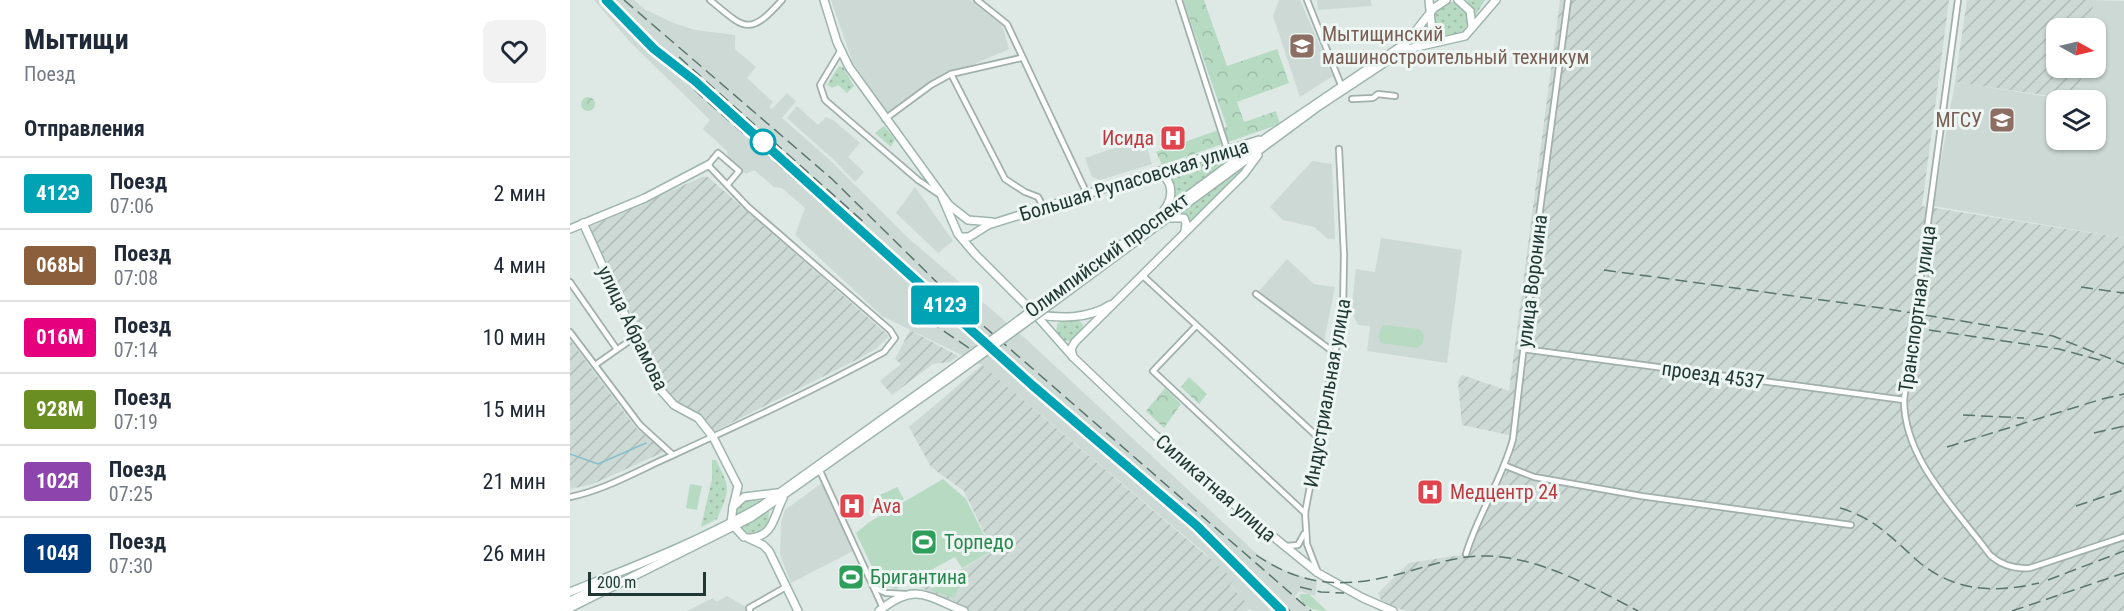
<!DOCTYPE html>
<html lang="ru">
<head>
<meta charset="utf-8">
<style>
  :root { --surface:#fff; --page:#f2f2f3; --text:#1f2937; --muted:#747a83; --line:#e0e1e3 }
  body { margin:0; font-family:"Roboto Condensed",sans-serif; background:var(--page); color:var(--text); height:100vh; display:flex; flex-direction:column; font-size:22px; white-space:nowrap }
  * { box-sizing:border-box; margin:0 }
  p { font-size:20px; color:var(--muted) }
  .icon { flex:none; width:33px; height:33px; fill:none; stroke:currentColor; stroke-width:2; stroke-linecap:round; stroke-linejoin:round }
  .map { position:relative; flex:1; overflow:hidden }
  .sheet { display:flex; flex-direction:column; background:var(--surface); width:570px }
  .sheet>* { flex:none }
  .badge { padding:0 12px; border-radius:4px; font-size:21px; line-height:39px }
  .needle { width:39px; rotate:98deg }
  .tools { position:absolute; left:1476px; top:18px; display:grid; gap:12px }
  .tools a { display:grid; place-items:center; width:60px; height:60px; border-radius:12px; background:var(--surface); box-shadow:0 2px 4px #0004; font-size:30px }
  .scale { position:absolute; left:18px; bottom:15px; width:118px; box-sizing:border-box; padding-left:6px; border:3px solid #203833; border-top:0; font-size:16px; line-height:21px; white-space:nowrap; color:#203833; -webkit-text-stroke:4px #eef6f3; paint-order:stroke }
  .map>.badge { position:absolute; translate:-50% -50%; box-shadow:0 0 0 3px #fff }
  h2 { padding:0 24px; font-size:22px; line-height:54px }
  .round { display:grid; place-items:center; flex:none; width:63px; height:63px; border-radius:12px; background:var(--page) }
  .overview { display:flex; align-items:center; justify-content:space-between; height:102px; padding:0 24px }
  h1 { font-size:28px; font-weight:700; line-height:45px }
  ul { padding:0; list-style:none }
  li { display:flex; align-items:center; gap:18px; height:72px; padding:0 24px; border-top:2px solid var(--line) }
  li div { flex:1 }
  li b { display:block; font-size:22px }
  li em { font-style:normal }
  li .badge { min-width:66px; font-weight:700; text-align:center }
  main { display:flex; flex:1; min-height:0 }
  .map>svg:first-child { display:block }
</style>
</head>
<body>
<main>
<section class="sheet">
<div class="overview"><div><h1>Мытищи</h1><p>Поезд</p></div><a class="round"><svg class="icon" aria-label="heart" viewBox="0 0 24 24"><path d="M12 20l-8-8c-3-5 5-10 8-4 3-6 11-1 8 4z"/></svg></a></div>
<h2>Отправления</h2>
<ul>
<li><span class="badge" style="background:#00a3b4;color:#fff">412Э</span><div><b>Поезд</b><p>07:06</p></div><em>2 мин</em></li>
<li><span class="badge" style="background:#8b5e3c;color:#fff">068Ы</span><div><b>Поезд</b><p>07:08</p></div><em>4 мин</em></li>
<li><span class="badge" style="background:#e6007e;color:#fff">016М</span><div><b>Поезд</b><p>07:14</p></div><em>10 мин</em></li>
<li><span class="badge" style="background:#6b8e23;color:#fff">928М</span><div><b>Поезд</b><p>07:19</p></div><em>15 мин</em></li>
<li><span class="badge" style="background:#8e44ad;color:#fff">102Я</span><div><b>Поезд</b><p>07:25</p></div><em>21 мин</em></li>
<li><span class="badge" style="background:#003b80;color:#fff">104Я</span><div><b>Поезд</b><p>07:30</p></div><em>26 мин</em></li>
</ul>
</section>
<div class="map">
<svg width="1554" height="611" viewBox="0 0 1554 611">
  <defs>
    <pattern id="industrial-furrows" width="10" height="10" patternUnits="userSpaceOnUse" patternTransform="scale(1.5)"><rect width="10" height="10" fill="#cdd9d4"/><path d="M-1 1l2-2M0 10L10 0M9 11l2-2" fill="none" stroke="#b0bbb6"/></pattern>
    <pattern id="grass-dots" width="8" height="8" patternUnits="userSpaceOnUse" patternTransform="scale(1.5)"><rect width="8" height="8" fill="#b7dac2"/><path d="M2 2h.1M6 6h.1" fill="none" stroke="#9dbca7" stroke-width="1.8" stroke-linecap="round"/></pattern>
    <pattern id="forest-firs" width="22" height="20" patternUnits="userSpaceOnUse" patternTransform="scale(1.5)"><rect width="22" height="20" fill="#b7dac2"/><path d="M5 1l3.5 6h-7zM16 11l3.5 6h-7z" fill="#9dbca7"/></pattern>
    <pattern id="park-crowns" width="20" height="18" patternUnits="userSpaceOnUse" patternTransform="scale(1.5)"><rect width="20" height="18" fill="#b7dac2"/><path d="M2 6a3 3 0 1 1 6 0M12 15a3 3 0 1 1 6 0" fill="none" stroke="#9dbca7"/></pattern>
  </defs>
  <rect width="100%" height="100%" fill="#dee9e5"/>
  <g fill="#cdd9d4">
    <polygon points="24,0 64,0 76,10 101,22 125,30 165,35 165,49 186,67 177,78 203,102 199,107 202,109 217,93 226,101 212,118 262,162 337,237 456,339 686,553 711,569 747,582 745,596 729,591 725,597 743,611 682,611 636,554 412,365 312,316 225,235 235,208 212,188 204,187 184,170 176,174 158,158 157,151 133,129 140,120 61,43"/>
    <polygon points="261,0 400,0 432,25 439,49 354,86 317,113 283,63"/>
    <polygon points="709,0 730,0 763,76 730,97 703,16"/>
    <polygon points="747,0 801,0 802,6 748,10"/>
    <polygon points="1524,0 1554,1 1554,238 1363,206 1385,82 1499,100 1486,100 1486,140 1526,140 1526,100 1507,100 1513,68 1526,68 1526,28 1519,28"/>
    <polygon points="227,106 248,125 256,117 263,120 290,143 278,157 294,172 285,182 264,160 217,118"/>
    <polygon points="574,138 582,164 530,180 522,177 515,158"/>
    <polygon points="742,161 762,164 765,239 758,239 744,227 713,220 700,207"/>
    <polygon points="345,187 383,241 368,253 326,213"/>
    <polygon points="811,238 892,250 877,363 797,351 800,326 788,325 781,311 786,269 805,272"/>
    <polygon points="717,259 744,284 765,287 753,346 689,291"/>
    <polygon points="252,483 285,550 221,583 210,555 211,523 215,510"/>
    <polygon points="157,596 174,606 177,611 117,611 143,598 146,602"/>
  </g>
  <g fill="url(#industrial-furrows)">
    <polygon points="990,0 1379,0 1352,206 1554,238 1554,611 836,611 812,602 808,593 839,563 891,555 937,471 948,437 892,425 888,381 892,375 939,391"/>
    <polygon points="1397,0 1524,0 1519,28 1486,28 1486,68 1513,68 1507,100 1385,82"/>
    <polygon points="132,177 138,177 319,336 307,348 288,359 143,432 132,415 106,403 92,385 17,228"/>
    <polygon points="340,330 388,356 380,362 363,364 322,395 310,381 331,364 325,359"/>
    <polygon points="0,340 66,428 96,451 23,484 0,489"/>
    <polygon points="412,365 658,574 664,580 660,585 681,608 677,611 399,611 346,585 376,569 380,576 423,551 394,491 361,467 339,427"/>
  </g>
  <g fill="url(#grass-dots)">
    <polygon points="897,0 915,0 905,16"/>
    <circle cx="881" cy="19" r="17"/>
    <polygon points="856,21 859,30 865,37 847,41 846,37"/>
    <polygon points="269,66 273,67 284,86 277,93 268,85 262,88 257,85"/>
    <polygon points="314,126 325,139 321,147 305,133"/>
    <polygon points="662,155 665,158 604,203 604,194 595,174"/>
    <polygon points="672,168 671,172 619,224 614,215 608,213"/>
    <polygon points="508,319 513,325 512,331 502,341 492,341 486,335 487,324 494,320"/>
    <path d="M142,460H146C161,490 160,488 147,519L131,527L142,479Z"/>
    <polygon points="180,499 192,502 164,520 167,507"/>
    <path d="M199,511C199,524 195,532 182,535L169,529Z"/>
  </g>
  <path fill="url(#forest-firs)" d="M731,594H739L757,611C745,611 734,608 729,596Z"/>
  <g fill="url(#park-crowns)">
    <polygon points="613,0 634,0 657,66 707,49 719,83 667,102 674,122 706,111 710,124 592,165 586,152 657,127"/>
    <circle cx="18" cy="104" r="7"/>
    <polygon points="619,377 637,394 629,404 611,387"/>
    <polygon points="595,388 611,404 594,428 576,411"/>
    <polygon points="327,487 334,499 308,512 302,499"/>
  </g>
  <g fill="#b7dac2">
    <polygon points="813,325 849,329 854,335 853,343 847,348 811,343 808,336"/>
    <polygon points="373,479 396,499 422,551 392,568 385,557 326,589 310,584 286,533 298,523"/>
    <polygon points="120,484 132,486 127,510 116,508"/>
    <polygon points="395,572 384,598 360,590"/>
  </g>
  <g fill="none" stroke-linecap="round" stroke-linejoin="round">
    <polyline stroke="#87c0ce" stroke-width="1.5" points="0,454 28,464 76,443"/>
    <defs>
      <g id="street">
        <path d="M140,0C175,29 179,37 212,0"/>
        <polyline points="407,0 437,24 518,196"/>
        <polyline points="609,0 658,152"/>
        <polyline points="737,0 771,85"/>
        <path d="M1388,0L1334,400C1334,460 1387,510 1420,555C1431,565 1446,569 1460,568L1554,537"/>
        <polyline points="271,50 250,85 255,100 348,180 370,195"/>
        <polyline points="381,74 435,179 455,192 468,197 474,208"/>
        <polyline points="782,99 803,98 808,94 825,96"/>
        <polyline points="315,119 361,85 381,74 451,58"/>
        <polyline points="572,275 751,440"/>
        <polyline points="0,282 46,348"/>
        <polyline points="686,294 766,354"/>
        <polyline points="626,326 583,371 735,513"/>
        <polyline points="0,332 70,425 103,455"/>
        <polyline points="953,349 1334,400"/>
        <polyline points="25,365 65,337"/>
        <polyline points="936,466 964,477 1071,496 1281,525"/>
        <polyline points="250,471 313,608"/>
        <path d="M0,497C35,490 69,470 101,456C173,423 245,390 314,352L325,338L320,330L178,207L138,165L148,153L169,171L158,184"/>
        <polyline points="717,546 728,545 734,534"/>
        <path d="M896,554C908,514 932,480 943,439L967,232L998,0"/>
        <polyline points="747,570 737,544 735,513 773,311 774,255 769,149"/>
        <polyline points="305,588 316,593 335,594"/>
        <polyline points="180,611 179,608 216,587"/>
      </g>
      <g id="secondary">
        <polyline points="254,0 267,42 279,67 379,205 398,220 422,222"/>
        <polyline points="859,0 862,31 872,40"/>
        <polyline points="888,0 900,11 902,26"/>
        <path d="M591,173C603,183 604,197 594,210"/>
        <polyline points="372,197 388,234 405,254 465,314 503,357 586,436 673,512 748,573 793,598 823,611"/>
        <polyline points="600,218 614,218 616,223 615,231"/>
        <polyline points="13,223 88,387 104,405 128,418 143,437 168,486 163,507"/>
        <polyline points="0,229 75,198 138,165"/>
        <polyline points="391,237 399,237 418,225 689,140"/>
        <polyline points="476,300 697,137 836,43 864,8 876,0"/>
        <polyline points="481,304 749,106 814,63 838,49 895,36 926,0"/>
        <path d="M465,314C488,319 519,319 540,305"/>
        <polyline points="503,357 501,349 505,342 674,174 688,155"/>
        <polyline points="174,537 161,523 163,507 174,497 207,493"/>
        <polyline points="178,538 193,545 199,551 228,611"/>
        <path d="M181,538C204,536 204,515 213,498"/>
        <path d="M0,592C65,566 131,541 191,506L374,375"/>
        <polyline points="0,601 42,580"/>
        <polyline points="0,608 182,517 378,379"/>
        <path d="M309,611C345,582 356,596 394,611"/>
      </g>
    </defs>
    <use href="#street" stroke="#a1b0ac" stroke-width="8"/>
    <use href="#secondary" stroke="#9eb5ad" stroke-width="10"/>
    <use href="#street" stroke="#fff" stroke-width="4.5"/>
    <use href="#secondary" stroke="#fff" stroke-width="7"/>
    <g stroke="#5a746e" stroke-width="1.5" stroke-dasharray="12 6" stroke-linecap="butt">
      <polyline points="36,0 130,95 416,349 630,534 707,611"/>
      <polyline points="54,0 262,179 393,308 741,611"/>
      <polyline points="109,57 297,225"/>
      <polyline points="1034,270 1318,309 1483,336 1554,364"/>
      <polyline points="1511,287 1554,293"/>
      <polyline points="344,311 414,358"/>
      <polyline points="1359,330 1489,349 1533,361"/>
      <polyline points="1393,415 1454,418"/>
      <polyline points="1524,433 1554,426"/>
      <polyline points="1377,447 1532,399 1554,394"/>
      <polyline points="1506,506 1554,490"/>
      <path d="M1270,508C1305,518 1324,540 1350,563C1386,592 1426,593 1469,583"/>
      <path d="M686,555C741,592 786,587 847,569C870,562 895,555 919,556C972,558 1022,587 1068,611"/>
      <polyline points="1478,580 1554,551"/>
      <polyline points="730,587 751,592 774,593"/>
      <polyline points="699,590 720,611"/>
      <polyline points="1442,611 1554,573"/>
    </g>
    <defs>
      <g id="secondary-bridge">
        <polyline points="374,375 476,300"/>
        <polyline points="378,379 481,304"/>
      </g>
    </defs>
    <use href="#secondary-bridge" stroke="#9eb5ad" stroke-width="10" stroke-linecap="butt"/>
    <use href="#secondary-bridge" stroke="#fff" stroke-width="7"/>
  </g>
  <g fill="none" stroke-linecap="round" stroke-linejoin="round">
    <defs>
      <polyline id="line" points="36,0 84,49 125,81 462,385 627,526 712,611"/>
    </defs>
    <use href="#line" stroke="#fff" stroke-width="14"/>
    <use href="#line" stroke="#00a3b4" stroke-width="9"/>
  </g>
  <defs>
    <symbol id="university-square" viewBox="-11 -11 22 22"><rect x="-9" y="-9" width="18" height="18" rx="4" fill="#8d6e63" stroke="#eef6f3"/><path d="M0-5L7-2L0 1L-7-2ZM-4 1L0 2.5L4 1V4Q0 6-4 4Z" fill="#fff"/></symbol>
    <symbol id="hospital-square" viewBox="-11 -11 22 22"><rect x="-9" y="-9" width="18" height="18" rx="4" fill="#e0444e" stroke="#eef6f3"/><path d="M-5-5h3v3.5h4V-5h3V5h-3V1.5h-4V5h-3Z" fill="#fff"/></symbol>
    <symbol id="stadium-square" viewBox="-11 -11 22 22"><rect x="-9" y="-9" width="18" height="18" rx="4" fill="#2e9e5b" stroke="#eef6f3"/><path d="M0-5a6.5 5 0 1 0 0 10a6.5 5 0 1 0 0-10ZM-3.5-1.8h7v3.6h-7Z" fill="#fff"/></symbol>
  </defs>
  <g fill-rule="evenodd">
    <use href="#university-square" x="717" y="31" width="30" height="30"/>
    <use href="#university-square" x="1417" y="105" width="30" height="30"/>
    <use href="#hospital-square" x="588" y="123" width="30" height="30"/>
    <use href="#hospital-square" x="845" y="477" width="30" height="30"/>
    <use href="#hospital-square" x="267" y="491" width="30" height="30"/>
    <use href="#stadium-square" x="339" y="527" width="30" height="30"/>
    <use href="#stadium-square" x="266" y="562" width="30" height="30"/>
  </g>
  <circle fill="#fff" stroke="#00a3b4" stroke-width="3" cx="193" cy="142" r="12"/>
  <g text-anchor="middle" stroke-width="6" stroke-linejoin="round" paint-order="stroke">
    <g font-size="20" fill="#785e54" stroke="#eef6f3" text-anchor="start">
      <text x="752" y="41">Мытищинский<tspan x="752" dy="23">машиностроительный техникум</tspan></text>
      <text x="1412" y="127" text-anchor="end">МГСУ</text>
    </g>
    <g font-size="20" fill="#be3a42" stroke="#eef6f3" text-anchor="start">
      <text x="584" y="145" text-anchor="end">Исида</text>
      <text x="880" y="499">Медцентр 24</text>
      <text x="302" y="513">Ava</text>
    </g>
    <g font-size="20" fill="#203833" stroke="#eef6f3">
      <text transform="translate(564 180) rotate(-17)" y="7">Большая Рупасовская улица</text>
      <text transform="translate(537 255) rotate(-36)" y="7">Олимпийский проспект</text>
      <text transform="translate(962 281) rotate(-83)" y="7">улица Воронина</text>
      <text transform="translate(1347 309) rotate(-82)" y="7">Транспортная улица</text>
      <text transform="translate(63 328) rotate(64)" y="7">улица Абрамова</text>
      <text transform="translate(1143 375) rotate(8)" y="7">проезд 4537</text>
      <text transform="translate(757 393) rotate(-80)" y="7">Индустриальная улица</text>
      <text transform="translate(646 488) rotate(41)" y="7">Силикатная улица</text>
    </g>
    <g font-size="20" fill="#27864d" stroke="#eef6f3" text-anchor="start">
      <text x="374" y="549">Торпедо</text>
      <text x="300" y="584">Бригантина</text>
    </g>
  </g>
</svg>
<div class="tools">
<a><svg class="needle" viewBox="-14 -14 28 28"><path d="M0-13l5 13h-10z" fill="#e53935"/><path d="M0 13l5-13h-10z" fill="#747a83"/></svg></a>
<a><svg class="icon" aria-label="layers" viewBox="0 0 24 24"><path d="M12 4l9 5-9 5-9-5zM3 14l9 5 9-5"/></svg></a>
</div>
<div class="scale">200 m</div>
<b class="badge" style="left:375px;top:305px;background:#00a3b4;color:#fff">412Э</b>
</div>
</main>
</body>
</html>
